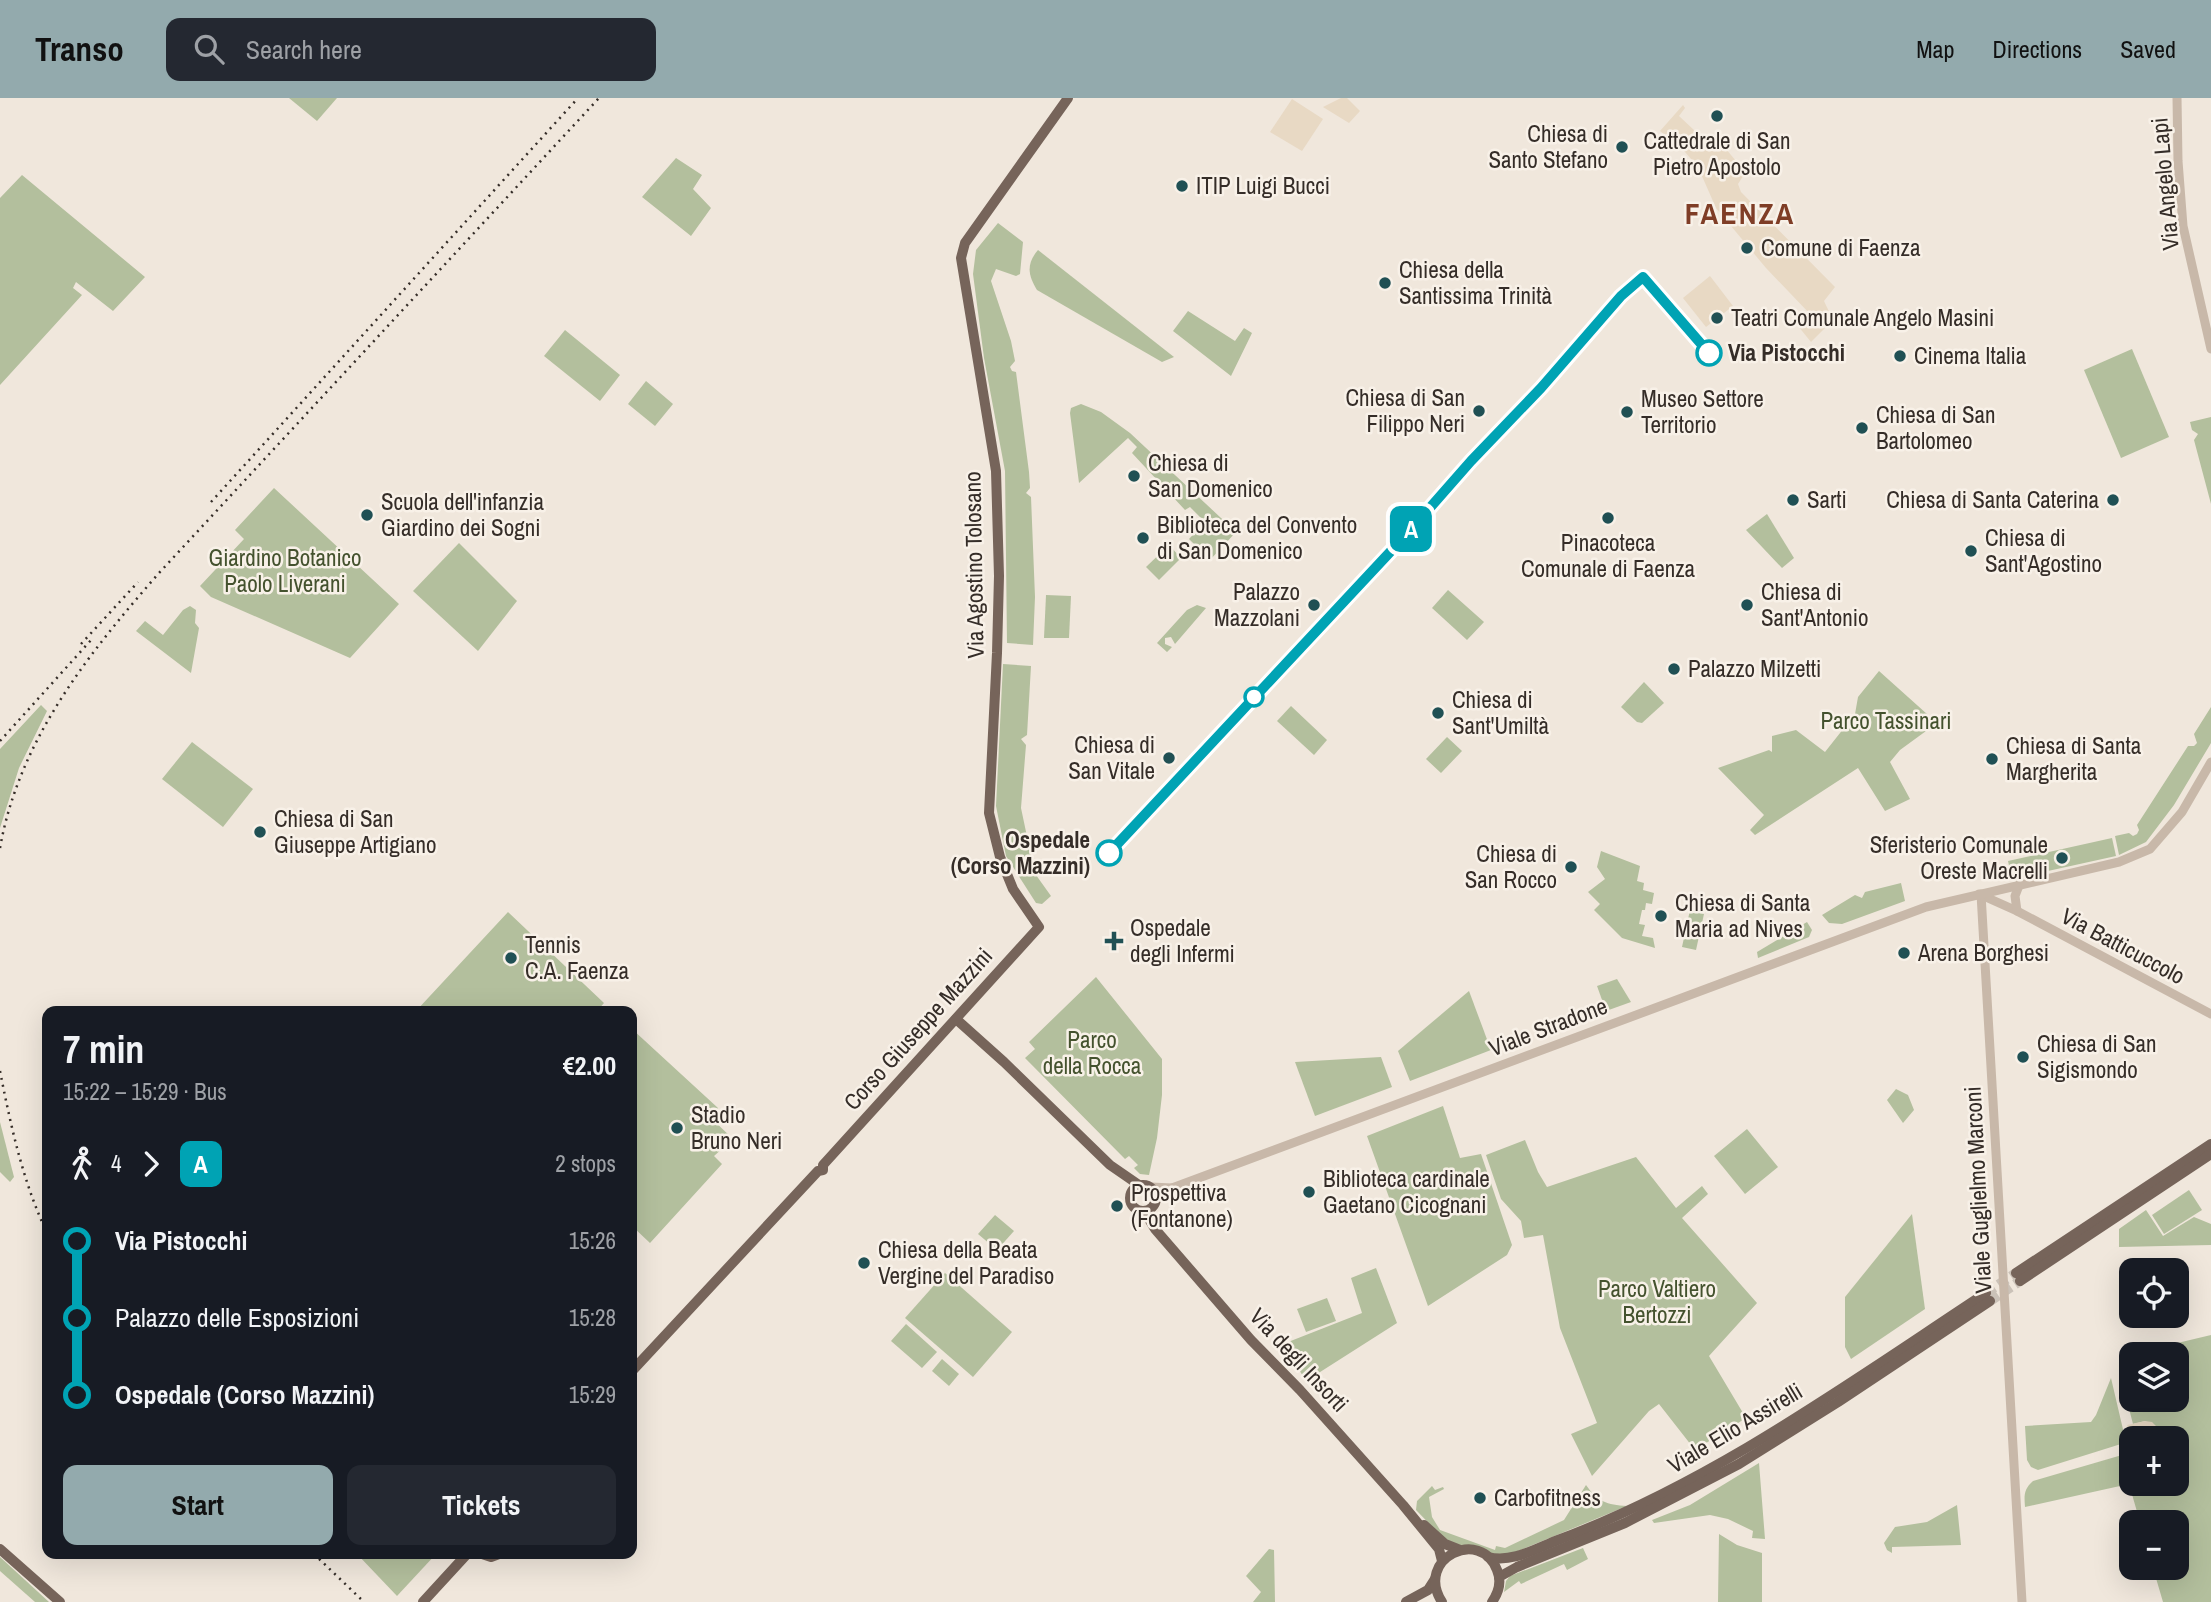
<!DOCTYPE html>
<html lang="en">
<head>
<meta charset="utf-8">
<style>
  :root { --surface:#171b24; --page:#242831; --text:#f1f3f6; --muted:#9ea1a6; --accent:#93aaad }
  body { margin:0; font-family:"Archivo Narrow",sans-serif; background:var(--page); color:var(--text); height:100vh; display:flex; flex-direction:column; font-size:26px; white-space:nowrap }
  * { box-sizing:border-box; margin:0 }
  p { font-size:23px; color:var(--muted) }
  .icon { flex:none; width:38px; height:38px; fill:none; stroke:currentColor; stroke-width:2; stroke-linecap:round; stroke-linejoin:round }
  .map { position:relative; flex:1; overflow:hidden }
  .side { position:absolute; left:42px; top:908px; width:595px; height:553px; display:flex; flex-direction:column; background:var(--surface); border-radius:14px; box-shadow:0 7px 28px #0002 }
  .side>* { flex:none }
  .badge { padding:0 14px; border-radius:10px; font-size:24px; line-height:46px }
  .buttons { position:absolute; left:2119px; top:1160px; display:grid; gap:14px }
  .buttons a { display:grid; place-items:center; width:70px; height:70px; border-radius:14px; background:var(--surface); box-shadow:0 7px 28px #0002; font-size:35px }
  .map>.badge { position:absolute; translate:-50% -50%; box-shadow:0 0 0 4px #fff }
  .legs { display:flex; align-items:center; gap:10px; height:77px; padding:0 21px; font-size:23px }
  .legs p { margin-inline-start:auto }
  .head { display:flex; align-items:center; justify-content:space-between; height:119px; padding:0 21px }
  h1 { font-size:38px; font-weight:700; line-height:52px }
  .button { display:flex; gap:14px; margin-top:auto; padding:14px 21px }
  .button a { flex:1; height:80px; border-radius:14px; background:var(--accent); color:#111; font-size:28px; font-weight:700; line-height:80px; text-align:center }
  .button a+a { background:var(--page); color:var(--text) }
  ul { padding:0 21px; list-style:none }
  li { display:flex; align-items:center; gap:24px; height:77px; font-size:26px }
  li i { display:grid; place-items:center; width:10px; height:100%; margin:0 9px; background:currentColor }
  li i::after { content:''; width:18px; height:18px; margin:-9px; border:5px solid; border-radius:50%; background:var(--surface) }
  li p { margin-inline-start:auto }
  li:first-child i { background:linear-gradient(#0000 50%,currentColor 0) }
  li:last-child i { background:linear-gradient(currentColor 50%,#0000 0) }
  header { display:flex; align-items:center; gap:42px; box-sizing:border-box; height:98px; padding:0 35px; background:var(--accent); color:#111 }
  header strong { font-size:33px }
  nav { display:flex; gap:38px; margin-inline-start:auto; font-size:24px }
  .search { width:490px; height:63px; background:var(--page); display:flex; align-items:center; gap:18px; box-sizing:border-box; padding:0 24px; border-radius:14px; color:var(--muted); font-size:26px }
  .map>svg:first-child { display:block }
</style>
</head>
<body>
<header>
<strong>Transo</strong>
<div class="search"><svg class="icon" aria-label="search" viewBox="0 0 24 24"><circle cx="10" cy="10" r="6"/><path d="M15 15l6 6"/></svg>Search here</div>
<nav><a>Map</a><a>Directions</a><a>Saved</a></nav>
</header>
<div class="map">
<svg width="2211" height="1504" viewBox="0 0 2211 1504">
  <rect width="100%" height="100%" fill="#f0e7dc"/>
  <g fill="#b3bf9d" fill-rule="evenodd">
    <polygon points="289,0 337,0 317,23"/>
    <polygon points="676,60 702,77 693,91 711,110 691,138 642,99"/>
    <polygon points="22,77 145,179 113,213 76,184 73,190 82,197 0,287 0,100"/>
    <polygon points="998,125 1023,144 1020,176 1016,178 996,171 991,183 1011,243 1015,263 1010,269 1012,273 1016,274 1029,374 1030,390 1026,395 1031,399 1035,499 1033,547 1007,545 1005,373 984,260 973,176 976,152"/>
    <path d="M1038,152L1174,259L1162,264L1037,192C1028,177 1026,166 1038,152Z"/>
    <polygon points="1188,213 1235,243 1244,230 1252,235 1231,278 1173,233"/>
    <polygon points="565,232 620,277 600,303 544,258"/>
    <polygon points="2132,251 2169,339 2121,360 2084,272"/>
    <polygon points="646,283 673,306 655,328 628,306"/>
    <polygon points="1081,306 1101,314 1130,335 1236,434 1210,462 1189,441 1205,424 1190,409 1185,412 1132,355 1137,349 1128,340 1079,385 1070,315 1071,310"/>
    <polygon points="2211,319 2211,406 2194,342 2198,336 2192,332 2190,324"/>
    <polygon points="274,390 399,506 350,560 211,499 200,488 244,441 235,432"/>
    <polygon points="1767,416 1794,460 1782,470 1746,432"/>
    <polygon points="459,445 517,503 478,553 413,493"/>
    <polygon points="1169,447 1181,460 1159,482 1146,469"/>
    <polygon points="1448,492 1484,524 1467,542 1432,510"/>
    <polygon points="1046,497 1071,498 1069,540 1044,540"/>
    <polygon points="1197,507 1206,510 1175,546 1171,539 1165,540 1165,546 1172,549 1167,554 1157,545 1187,512"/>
    <polygon points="190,508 196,512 195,525 199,530 191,575 136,533 145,523 163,537 183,512"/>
    <polygon points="1003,566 1031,568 1027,637 1021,641 1026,647 1021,710 1033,767 1030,774 1036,777 1051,798 1042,806 1036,805 1006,758 996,708"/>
    <polygon points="1879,573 1937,625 1900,652 1890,664 1910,701 1885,713 1858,670 1755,737 1750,732 1764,717 1718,670 1769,652 1772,654 1772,638 1796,632 1825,654 1855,616 1858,599"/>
    <polygon points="1644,584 1664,605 1642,625 1637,624 1621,609"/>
    <polygon points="41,607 47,613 19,670 0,730 0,651"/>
    <polygon points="1291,608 1327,642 1314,657 1277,623"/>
    <polygon points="2211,609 2211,645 2174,707 2146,744 2119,757 2115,738 2129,735 2133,738 2137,736 2139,732 2137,727 2188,648 2194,648 2197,645 2194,636"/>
    <polygon points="1447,639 1462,653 1441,675 1426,661"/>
    <polygon points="192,644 253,691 223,729 162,681"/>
    <polygon points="2112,740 2116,758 2012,781 2008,763"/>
    <polygon points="1601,753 1640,768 1637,783 1644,785 1643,792 1654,795 1652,806 1646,805 1645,812 1642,812 1639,826 1645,827 1642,838 1653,840 1655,850 1622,840 1594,812 1600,806 1588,794 1605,781 1597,769"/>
    <polygon points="1901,785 1905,803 1842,826 1829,825 1822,817 1855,797 1862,800 1865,794"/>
    <polygon points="1690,812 1704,816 1696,852 1682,849"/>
    <polygon points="508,814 604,905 597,913 563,911 554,914 416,913"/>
    <polygon points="1807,824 1812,832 1809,839 1758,860 1757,854"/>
    <polygon points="1096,879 1162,961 1162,997 1157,1040 1149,1077 1140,1076 1134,1070 1138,1067 1129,1058 1125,1061 1025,960 1035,951 1029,944"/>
    <polygon points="1617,881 1631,904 1606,913 1597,888"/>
    <polygon points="1469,893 1491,952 1410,983 1398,953"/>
    <polygon points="632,931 718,1010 710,1019 733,1041 714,1058 722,1066 650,1145 632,1128"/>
    <polygon points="1381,959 1392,989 1315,1018 1295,964"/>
    <polygon points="1896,991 1908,997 1914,1012 1903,1025 1887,1002"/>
    <polygon points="1443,1008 1460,1060 1481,1056 1512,1147 1507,1157 1428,1208 1367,1038"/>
    <polygon points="0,1024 14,1079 10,1084 0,1074"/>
    <polygon points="1747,1031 1778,1069 1745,1096 1714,1058"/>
    <polygon points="1525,1042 1538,1074 1547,1089 1636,1059 1676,1110 1702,1088 1708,1096 1682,1120 1757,1205 1709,1258 1746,1320 1695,1352 1659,1306 1649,1313 1592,1378 1571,1336 1597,1325 1560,1230 1543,1137 1524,1140 1521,1123 1501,1101 1486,1057"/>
    <polygon points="2189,1092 2202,1112 2164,1136 2152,1117"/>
    <polygon points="2146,1112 2163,1138 2194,1119 2211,1126 2211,1147 2119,1149 2119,1131"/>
    <polygon points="1912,1116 1925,1211 1851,1261 1845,1249 1845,1199"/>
    <polygon points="995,1117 1014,1133 997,1152 978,1136"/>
    <polygon points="1376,1170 1397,1225 1306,1283 1283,1246 1362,1215 1351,1180"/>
    <polygon points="945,1175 1012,1234 973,1279 905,1220"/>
    <polygon points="1327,1200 1336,1223 1306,1234 1297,1211"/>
    <polygon points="906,1226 937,1254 922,1270 891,1243"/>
    <path d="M2211,1237V1504H2163L2153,1470H2177V1424H2140L2129,1386L2025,1409C2024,1397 2024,1391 2033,1383L2122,1357L2129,1361L2132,1386H2177V1340H2161L2158,1330L2145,1323L2133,1326L2120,1276L2127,1257ZM2132,1256H2177V1302H2132Z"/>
    <polygon points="942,1261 959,1276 949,1288 932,1273"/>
    <polygon points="2111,1280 2125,1340 2121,1346 2038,1372 2031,1369 2027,1362 2025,1328 2091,1324 2096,1317"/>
    <polygon points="1759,1365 1765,1441 1752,1440 1753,1433 1728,1421 1710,1417 1654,1425 1652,1422 1690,1407"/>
    <path d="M1586,1387C1597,1403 1607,1407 1627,1408L1506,1458L1493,1457L1474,1447H1460L1446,1443L1416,1412L1417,1403L1432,1388L1435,1392L1443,1389L1444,1391L1429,1399L1432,1419L1440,1432L1495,1452L1496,1448L1505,1450L1564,1422Z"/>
    <polygon points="1957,1407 1961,1447 1892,1449 1892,1455 1887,1452 1884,1445 1895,1429 1927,1424"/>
    <polygon points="1719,1436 1737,1447 1762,1455 1762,1504 1718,1504"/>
    <polygon points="1583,1450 1588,1461 1567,1472 1564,1466 1521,1486 1519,1483 1504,1494 1506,1483 1510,1478"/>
    <polygon points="1269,1451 1274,1452 1275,1504 1253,1504 1261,1494 1246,1478"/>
    <polygon points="357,1456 436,1456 397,1498"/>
    <polygon points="0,1459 49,1504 35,1504 0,1473"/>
  </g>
  <g fill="#e8d9c4">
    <polygon points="1341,0 1347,0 1360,13 1349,25 1323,9"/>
    <polygon points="1292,1 1323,21 1302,53 1270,34"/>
    <polygon points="1683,7 1685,10 1679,18 1709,46 1716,39 1736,63 1747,72 1738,86 1741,94 1835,189 1824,203 1833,222 1811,244 1798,228 1810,216 1766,170 1716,110 1698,69 1685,54 1660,33"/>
    <polygon points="1710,178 1733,208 1706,229 1683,200"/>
    <polygon points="2145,1323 2152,1324 2158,1330 2161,1340 2132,1340 2131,1347 2127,1327"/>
  </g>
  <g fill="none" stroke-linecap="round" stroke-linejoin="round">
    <g stroke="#cbc2b8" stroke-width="10" stroke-dasharray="10 5" stroke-linecap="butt">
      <polyline points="1986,1195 2016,1175"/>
      <polyline points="1990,1203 2020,1183"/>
    </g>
    <g stroke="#c8b8a9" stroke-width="9">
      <polyline points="2177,0 2178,63 2183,128 2211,251"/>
      <polyline points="1979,796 2017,813 2211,916"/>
      <polyline points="1981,796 2022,1504"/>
      <polyline points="2017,813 2015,798 2020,785"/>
      <polyline points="1151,1089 1172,1090"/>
      <polyline points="1157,1100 1172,1090 1926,809 2119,764 2150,751 2182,714 2211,664"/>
    </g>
    <g stroke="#76645a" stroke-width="10">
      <polyline points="956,921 1004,964 1110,1067 1139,1087"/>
      <circle cx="1143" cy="1100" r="13"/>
      <polyline points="1144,1113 1155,1131 1251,1242 1300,1292 1403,1407 1439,1451 1442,1463"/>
      <polyline points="2016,1175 2211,1046"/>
      <polyline points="2020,1183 2211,1056"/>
      <polyline points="632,1273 818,1073 823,1072 823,1067 1039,829 1013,791 1000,759 989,715 997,555 999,478 996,373 961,160 965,145 1068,0"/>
      <polyline points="1424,1427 1445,1446 1460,1452"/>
      <polyline points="0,1451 60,1504"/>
      <polyline points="482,1456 491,1459 499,1456"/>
      <path d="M1488,1459C1512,1465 1535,1451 1558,1442C1713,1384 1849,1285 1986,1195"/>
      <polyline points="1499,1479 1517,1469 1625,1425 1739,1366 1838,1304 1990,1203"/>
      <polyline points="423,1504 467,1456"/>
      <polyline points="1406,1504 1428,1492 1435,1481"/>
      <path d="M1442,1504C1414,1460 1481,1429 1497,1472C1502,1484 1499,1494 1492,1504"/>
    </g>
    <g stroke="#352d28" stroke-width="2.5" stroke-dasharray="2 5" stroke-linecap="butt">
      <polyline points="211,404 578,0"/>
      <polyline points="81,546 138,484"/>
      <polyline points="0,643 92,541"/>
      <path d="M0,750C19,642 88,556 159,475L599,0"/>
      <path d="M0,973C11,1029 23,1084 47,1135"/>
      <polyline points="314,1456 364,1504"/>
    </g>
  </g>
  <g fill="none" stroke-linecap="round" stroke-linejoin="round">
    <defs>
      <polyline id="line-1" points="1109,755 1406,437 1471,363 1541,290 1621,198 1643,179 1709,255"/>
    </defs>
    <use href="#line-1" stroke="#fff" stroke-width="16"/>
    <use href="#line-1" stroke="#00a3b4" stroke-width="10"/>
  </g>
  <g fill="#205054" stroke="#f8f1e8" stroke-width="2.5">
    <circle cx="1717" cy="18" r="7"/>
    <circle cx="1622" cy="49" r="7"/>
    <circle cx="1182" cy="88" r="7"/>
    <circle cx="1747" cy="150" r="7"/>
    <circle cx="1385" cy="185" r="7"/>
    <circle cx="1717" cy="220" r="7"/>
    <circle cx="1900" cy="258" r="7"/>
    <circle cx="1479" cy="313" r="7"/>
    <circle cx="1627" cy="314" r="7"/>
    <circle cx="1862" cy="330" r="7"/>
    <circle cx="1134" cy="378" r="7"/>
    <circle cx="1793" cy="402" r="7"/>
    <circle cx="2113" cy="402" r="7"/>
    <circle cx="367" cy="417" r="7"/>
    <circle cx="1608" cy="420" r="7"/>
    <circle cx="1143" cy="440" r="7"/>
    <circle cx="1971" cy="453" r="7"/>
    <circle cx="1314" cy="507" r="7"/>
    <circle cx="1747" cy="507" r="7"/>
    <circle cx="1674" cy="571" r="7"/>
    <circle cx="1438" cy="615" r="7"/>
    <circle cx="1169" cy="660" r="7"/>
    <circle cx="1992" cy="661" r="7"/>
    <circle cx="260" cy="734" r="7"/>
    <circle cx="2062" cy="760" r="7"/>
    <circle cx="1571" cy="769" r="7"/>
    <circle cx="1661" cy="818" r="7"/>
    <path d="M1110.5 832.5h7v7h7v7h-7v7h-7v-7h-7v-7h7z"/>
    <circle cx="1904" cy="855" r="7"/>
    <circle cx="511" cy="860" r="7"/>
    <circle cx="2023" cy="959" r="7"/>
    <circle cx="677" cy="1030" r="7"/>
    <circle cx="1309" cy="1094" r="7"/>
    <circle cx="1117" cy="1108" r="7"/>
    <circle cx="864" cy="1165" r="7"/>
    <circle cx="1480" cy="1400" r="7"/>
  </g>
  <g fill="#fff" stroke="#00a3b4" stroke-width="3.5">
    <circle cx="1709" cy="255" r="12"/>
    <circle cx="1254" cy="599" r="9"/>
    <circle cx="1109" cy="755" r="12"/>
  </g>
  <g text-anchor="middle" stroke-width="5" stroke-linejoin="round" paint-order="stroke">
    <g font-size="23" fill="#352d28" stroke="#f8f1e8" text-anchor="start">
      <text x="1608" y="44" text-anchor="end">Chiesa di<tspan x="1608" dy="26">Santo Stefano</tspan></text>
      <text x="1717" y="51" text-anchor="middle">Cattedrale di San<tspan x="1717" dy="26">Pietro Apostolo</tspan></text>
      <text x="1196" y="96">ITIP Luigi Bucci</text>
      <text x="1761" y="158">Comune di Faenza</text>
      <text x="1399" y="180">Chiesa della<tspan x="1399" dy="26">Santissima Trinità</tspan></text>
      <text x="1731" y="228">Teatri Comunale Angelo Masini</text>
      <text x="1914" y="266">Cinema Italia</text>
      <text x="1465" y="308" text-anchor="end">Chiesa di San<tspan x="1465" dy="26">Filippo Neri</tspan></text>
      <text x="1641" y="309">Museo Settore<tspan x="1641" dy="26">Territorio</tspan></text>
      <text x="1876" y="325">Chiesa di San<tspan x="1876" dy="26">Bartolomeo</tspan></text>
      <text x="1148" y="373">Chiesa di<tspan x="1148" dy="26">San Domenico</tspan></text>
      <text x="1807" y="410">Sarti</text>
      <text x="2099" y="410" text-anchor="end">Chiesa di Santa Caterina</text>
      <text x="381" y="412">Scuola dell'infanzia<tspan x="381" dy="26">Giardino dei Sogni</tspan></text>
      <text x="1157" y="435">Biblioteca del Convento<tspan x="1157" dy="26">di San Domenico</tspan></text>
      <text x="1985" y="448">Chiesa di<tspan x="1985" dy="26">Sant'Agostino</tspan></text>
      <text x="1608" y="453" text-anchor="middle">Pinacoteca<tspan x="1608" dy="26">Comunale di Faenza</tspan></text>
      <text x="1300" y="502" text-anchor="end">Palazzo<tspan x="1300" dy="26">Mazzolani</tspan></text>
      <text x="1761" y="502">Chiesa di<tspan x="1761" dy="26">Sant'Antonio</tspan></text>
      <text x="1688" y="579">Palazzo Milzetti</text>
      <text x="1452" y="610">Chiesa di<tspan x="1452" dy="26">Sant'Umiltà</tspan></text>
      <text x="1155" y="655" text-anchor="end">Chiesa di<tspan x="1155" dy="26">San Vitale</tspan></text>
      <text x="2006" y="656">Chiesa di Santa<tspan x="2006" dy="26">Margherita</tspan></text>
      <text x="274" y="729">Chiesa di San<tspan x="274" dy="26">Giuseppe Artigiano</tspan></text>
      <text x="2048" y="755" text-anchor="end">Sferisterio Comunale<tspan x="2048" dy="26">Oreste Macrelli</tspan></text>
      <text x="1557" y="764" text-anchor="end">Chiesa di<tspan x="1557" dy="26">San Rocco</tspan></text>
      <text x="1675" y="813">Chiesa di Santa<tspan x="1675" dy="26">Maria ad Nives</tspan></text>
      <text x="1130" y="838">Ospedale<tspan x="1130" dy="26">degli Infermi</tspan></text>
      <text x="525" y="855">Tennis<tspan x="525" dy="26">C.A. Faenza</tspan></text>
      <text x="1918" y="863">Arena Borghesi</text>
      <text x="2037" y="954">Chiesa di San<tspan x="2037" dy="26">Sigismondo</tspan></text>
      <text x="691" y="1025">Stadio<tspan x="691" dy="26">Bruno Neri</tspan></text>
      <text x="1323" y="1089">Biblioteca cardinale<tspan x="1323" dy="26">Gaetano Cicognani</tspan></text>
      <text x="1131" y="1103">Prospettiva<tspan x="1131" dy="26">(Fontanone)</tspan></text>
      <text x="878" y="1160">Chiesa della Beata<tspan x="878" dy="26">Vergine del Paradiso</tspan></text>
      <text x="1494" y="1408">Carbofitness</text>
    </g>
    <g font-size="23" fill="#352d28" stroke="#f8f1e8">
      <text transform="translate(2165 86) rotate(-95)" y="8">Via Angelo Lapi</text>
      <text transform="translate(974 467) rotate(-91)" y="8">Via Agostino Tolosano</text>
      <text transform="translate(2123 848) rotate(28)" y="8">Via Batticuccolo</text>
      <text transform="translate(1548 929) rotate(-21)" y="8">Viale Stradone</text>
      <text transform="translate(918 931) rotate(-48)" y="8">Corso Giuseppe Mazzini</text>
      <text transform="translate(1978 1092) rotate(-93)" y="8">Viale Guglielmo Marconi</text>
      <text transform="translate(1299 1262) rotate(47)" y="8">Via degli Insorti</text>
      <text transform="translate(1735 1330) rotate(-31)" y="8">Viale Elio Assirelli</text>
    </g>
    <g font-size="23" font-weight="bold" fill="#352d28" stroke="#f8f1e8" text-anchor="start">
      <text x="1728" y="263">Via Pistocchi</text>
      <text x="1090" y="750" text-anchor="end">Ospedale<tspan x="1090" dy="26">(Corso Mazzini)</tspan></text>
    </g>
    <g font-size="23" fill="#44522e" stroke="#f8f1e8">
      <text x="285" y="468">Giardino Botanico<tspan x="285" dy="26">Paolo Liverani</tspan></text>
      <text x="1886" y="631">Parco Tassinari</text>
      <text x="1092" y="950">Parco<tspan x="1092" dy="26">della Rocca</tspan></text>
      <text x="1657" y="1199">Parco Valtiero<tspan x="1657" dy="26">Bertozzi</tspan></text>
    </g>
    <g font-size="30" font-weight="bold" letter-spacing="2" fill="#7f3d26" stroke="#f8f1e8">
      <text x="1740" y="126">FAENZA</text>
    </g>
  </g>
</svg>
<div class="buttons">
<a><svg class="icon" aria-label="locate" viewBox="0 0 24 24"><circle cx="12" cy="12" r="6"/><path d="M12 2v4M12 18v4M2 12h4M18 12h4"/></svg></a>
<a><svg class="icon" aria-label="layers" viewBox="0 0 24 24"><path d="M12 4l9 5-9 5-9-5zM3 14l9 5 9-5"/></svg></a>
<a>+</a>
<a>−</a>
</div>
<b class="badge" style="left:1411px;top:431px;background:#00a3b4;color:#fff">A</b>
<section class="side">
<div class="head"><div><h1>7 min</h1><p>15:22 – 15:29 · Bus</p></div><b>€2.00</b></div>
<div class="legs"><svg class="icon" aria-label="walk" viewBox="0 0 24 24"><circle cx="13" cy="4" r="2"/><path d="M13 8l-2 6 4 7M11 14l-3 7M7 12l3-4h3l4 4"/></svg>4<svg class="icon" aria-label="forward" viewBox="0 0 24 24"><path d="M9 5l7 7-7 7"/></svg><b class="badge" style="background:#00a3b4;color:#fff">A</b><p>2 stops</p></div>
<ul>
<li><i style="color:#00a3b4"></i><b>Via Pistocchi</b><p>15:26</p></li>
<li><i style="color:#00a3b4"></i><span>Palazzo delle Esposizioni</span><p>15:28</p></li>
<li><i style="color:#00a3b4"></i><b>Ospedale (Corso Mazzini)</b><p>15:29</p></li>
</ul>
<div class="button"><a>Start</a><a>Tickets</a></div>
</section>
</div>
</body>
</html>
